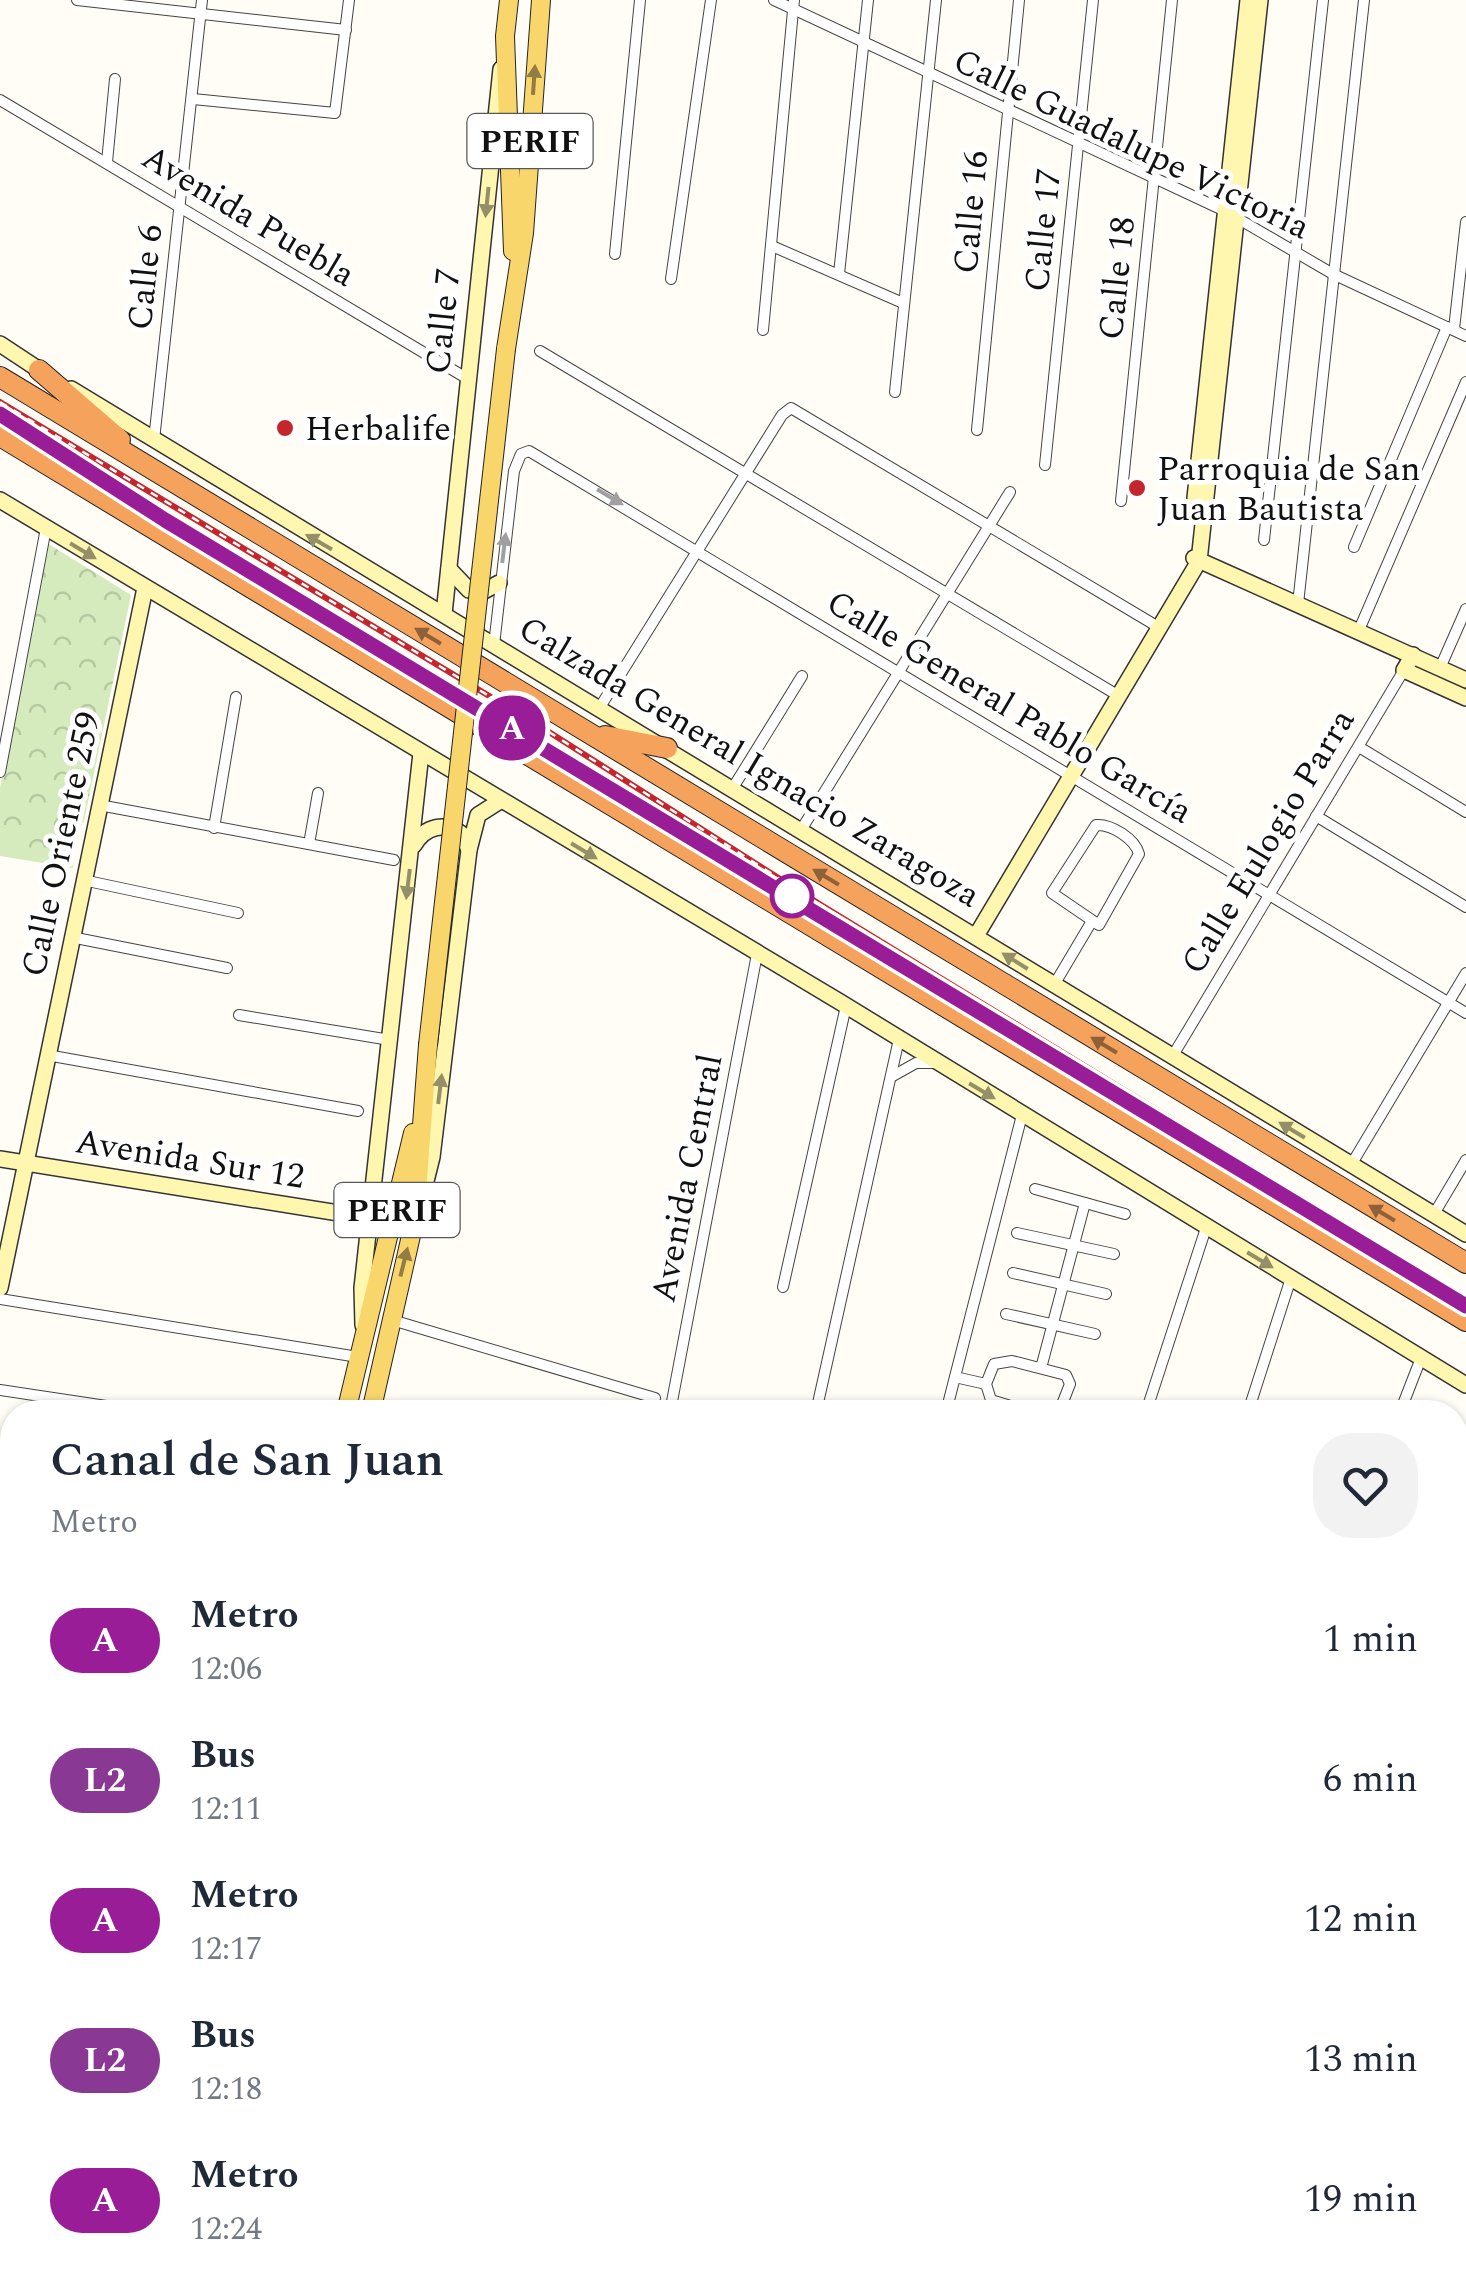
<!DOCTYPE html>
<html lang="en">
<head>
<meta charset="utf-8">
<style>
  :root { --surface:#fff; --page:#f2f2f3; --text:#1f2937; --muted:#747a83 }
  body { margin:0; font-family:Spectral,serif; background:var(--page); color:var(--text); height:100vh; display:flex; flex-direction:column; font-size:38px; white-space:nowrap }
  * { box-sizing:border-box; margin:0 }
  p { font-size:32px; color:var(--muted) }
  .icon { flex:none; width:55px; height:55px; fill:none; stroke:currentColor; stroke-width:2; stroke-linecap:round; stroke-linejoin:round }
  .map { position:relative; flex:1; overflow:hidden }
  .panel { position:absolute; left:0px; top:1400px; width:1468px; height:892px; display:flex; flex-direction:column; background:var(--surface); border-radius:40px 40px 0 0; box-shadow:0 2px 8px #0004 }
  .panel>* { flex:none }
  .badge { padding:0 20px; border-radius:32px; font-size:35px; line-height:65px }
  .map>.badge { position:absolute; translate:-50% -50%; box-shadow:0 0 0 5px #fff }
  .round { display:grid; place-items:center; flex:none; width:105px; height:105px; border-radius:40px; background:var(--page) }
  .summary { display:flex; align-items:center; justify-content:space-between; height:170px; padding:0 50px }
  h1 { font-size:48px; font-weight:600; line-height:75px }
  ul { padding:0; list-style:none }
  li { display:flex; align-items:center; gap:30px; height:140px; padding:0 50px }
  li div { flex:1 }
  li b { display:block; font-size:38px }
  li em { font-style:normal }
  li .badge { min-width:110px; font-weight:700; text-align:center }
  .map>svg:first-child { display:block }
</style>
</head>
<body>
<div class="map">
<svg width="1466" height="2292" viewBox="0 0 1466 2292">
  <defs>
    <pattern id="park-crowns" width="20" height="18" patternUnits="userSpaceOnUse" patternTransform="scale(2.5)"><rect width="20" height="18" fill="#d5ebbd"/><path d="M2 6a3 3 0 1 1 6 0M12 15a3 3 0 1 1 6 0" fill="none" stroke="#b6c8a1"/></pattern>
  </defs>
  <rect width="100%" height="100%" fill="#fffdf5"/>
  <g fill="url(#park-crowns)">
    <polygon points="47,543 131,595 84,821 78,829 66,830 63,847 74,856 73,868 0,856 0,788"/>
    <polygon points="1457,1936 1466,1941 1466,2041 1461,2055 1455,2052"/>
  </g>
  <g fill="none" stroke-linecap="round" stroke-linejoin="round">
    <defs>
      <g id="street">
        <polyline points="77,0 346,30"/>
        <polyline points="774,0 1225,211 1333,274 1466,336"/>
        <polyline points="193,99 335,113 349,0"/>
        <polyline points="0,100 468,379"/>
        <polyline points="107,162 115,79"/>
        <polyline points="772,246 903,303"/>
        <polyline points="615,254 640,0"/>
        <polyline points="839,274 868,0"/>
        <polyline points="671,279 711,0"/>
        <polyline points="1454,329 1466,222"/>
        <polyline points="763,330 794,0"/>
        <polyline points="540,351 1119,696"/>
        <polyline points="895,392 936,0"/>
        <polyline points="977,430 1019,0"/>
        <polyline points="154,440 202,0"/>
        <polyline points="1045,465 1093,0"/>
        <polyline points="1121,501 1172,0"/>
        <polyline points="1264,540 1323,0"/>
        <polyline points="1354,547 1447,327"/>
        <polyline points="1298,604 1364,0"/>
        <polyline points="1359,630 1466,382"/>
        <polyline points="494,645 514,471 521,454 529,451 1466,1013"/>
        <polyline points="1440,668 1466,609"/>
        <polyline points="600,707 782,415 791,408 1160,628"/>
        <polyline points="1359,747 1466,812"/>
        <polyline points="0,772 46,528"/>
        <polyline points="734,786 802,676"/>
        <polyline points="99,805 394,860"/>
        <polyline points="1316,816 1466,907"/>
        <path d="M1096,825C1112,824 1135,839 1139,854L1099,925L1052,893Z"/>
        <polyline points="214,828 236,697"/>
        <polyline points="801,830 1010,492"/>
        <polyline points="309,844 318,793"/>
        <polyline points="83,880 238,913"/>
        <polyline points="71,937 227,968"/>
        <polyline points="1054,985 1092,921"/>
        <polyline points="239,1015 390,1040"/>
        <polyline points="47,1055 358,1111"/>
        <polyline points="1172,1057 1404,670"/>
        <polyline points="891,1077 916,1063 935,1063"/>
        <polyline points="1351,1165 1466,973"/>
        <polyline points="1035,1189 1125,1214"/>
        <polyline points="1434,1214 1466,1160"/>
        <polyline points="1017,1233 1114,1254"/>
        <polyline points="1013,1273 1106,1294"/>
        <polyline points="783,1287 846,1006"/>
        <polyline points="0,1299 358,1357"/>
        <polyline points="1006,1314 1095,1334"/>
        <polyline points="392,1320 655,1398"/>
        <polyline points="1041,1368 1085,1203"/>
        <polyline points="955,1377 986,1384"/>
        <polyline points="0,1390 146,1412"/>
        <polyline points="670,1412 757,954"/>
        <polyline points="816,1412 899,1039"/>
        <polyline points="946,1412 1022,1115"/>
        <polyline points="1030,1412 991,1400 986,1384 994,1364 1012,1361 1066,1375 1070,1384 1059,1412"/>
        <polyline points="1146,1412 1206,1228"/>
        <polyline points="1248,1412 1291,1278"/>
        <polyline points="1400,1412 1421,1358"/>
        <polyline points="1455,1467 1466,1441"/>
        <polyline points="0,1526 12,1528"/>
        <polyline points="12,1559 4,1609 5,1616 12,1619"/>
        <polyline points="0,1656 12,1658"/>
        <polyline points="0,1728 12,1730"/>
        <polyline points="1455,1775 1466,1782"/>
        <polyline points="0,1811 12,1814"/>
        <polyline points="1455,1830 1466,1836"/>
        <polyline points="1455,1892 1466,1899"/>
        <polyline points="0,1931 12,1934"/>
        <polyline points="1455,1987 1462,1991"/>
        <polyline points="0,2168 8,2117"/>
        <polyline points="1455,2200 1466,2178"/>
        <polyline points="0,2209 12,2211"/>
        <polyline points="1455,2222 1466,2227"/>
        <polyline points="890,2280 896,2286 967,2288"/>
        <polyline points="1043,2280 1064,2292"/>
        <polyline points="1184,2280 1205,2292"/>
        <polyline points="1442,2280 1466,2292"/>
        <polyline points="1375,2288 1381,2292"/>
        <polyline points="0,2292 3,2292"/>
        <polyline points="424,2292 427,2280"/>
        <polyline points="491,2292 493,2280"/>
      </g>
      <g id="secondary">
        <polyline points="0,344 47,375"/>
        <polyline points="71,389 1466,1234"/>
        <polyline points="1195,498 1248,0"/>
        <polyline points="0,500 840,1002 1466,1385"/>
        <polyline points="1194,558 1466,680"/>
        <polyline points="449,569 469,590 484,591 499,583"/>
        <polyline points="444,614 501,69"/>
        <polyline points="1413,655 1404,670 1466,698"/>
        <path d="M414,845C425,826 446,821 463,835L469,850"/>
        <polyline points="976,936 1199,561 1260,0"/>
        <polyline points="0,1159 370,1218"/>
        <polyline points="420,1205 432,1157 469,850 478,815 500,801"/>
        <polyline points="0,1288 145,588"/>
        <polyline points="363,1325 362,1288 421,753"/>
        <polyline points="1455,1696 1466,1668"/>
        <polyline points="0,2116 12,2118"/>
        <polyline points="505,2280 522,2292"/>
        <polyline points="531,2280 548,2292"/>
        <polyline points="792,2280 812,2292"/>
        <polyline points="1219,2292 1224,2280"/>
      </g>
      <g id="primary">
        <polyline points="509,0 505,36 513,251"/>
        <polyline points="506,349 524,233 541,0"/>
        <polyline points="346,1412 413,1133"/>
        <polyline points="371,1412 415,1218 428,1045"/>
        <polyline points="204,2292 205,2280"/>
        <polyline points="232,2292 234,2280"/>
      </g>
      <g id="highway">
        <polyline points="39,370 120,440"/>
        <polyline points="0,377 1466,1263"/>
        <polyline points="0,436 1466,1321"/>
        <polyline points="605,736 667,748"/>
      </g>
    </defs>
    <use href="#street" stroke="#444" stroke-width="12"/>
    <use href="#secondary" stroke="#333" stroke-width="18"/>
    <use href="#primary" stroke="#222" stroke-width="20"/>
    <use href="#highway" stroke="#222" stroke-width="22"/>
    <use href="#street" stroke="#fff" stroke-width="10"/>
    <use href="#secondary" stroke="#fff6b0" stroke-width="15"/>
    <use href="#primary" stroke="#f9d66b" stroke-width="18"/>
    <use href="#highway" stroke="#f5a25d" stroke-width="20"/>
    <defs>
      <g id="rail">
        <polyline points="0,402 549,732 821,905 1466,1299"/>
        <polyline points="50,448 306,603"/>
        <polyline points="490,714 584,771"/>
      </g>
    </defs>
    <use href="#rail" stroke="#c4262e" stroke-width="6"/>
    <use href="#rail" stroke="#fff" stroke-width="2.5" stroke-dasharray="8" stroke-linecap="butt"/>
    <defs>
      <polyline id="primary-bridge" points="428,1045 506,349"/>
    </defs>
    <use href="#primary-bridge" stroke="#222" stroke-width="20" stroke-linecap="butt"/>
    <use href="#primary-bridge" stroke="#f9d66b" stroke-width="18"/>
  </g>
  <defs><path id="oneway-solid" d="M-6-.8H1V-3.2L6.5 0L1 3.2V.8H-6Z" transform="scale(2.5)"/></defs>
  <g fill="#917d42">
    <use href="#oneway-solid" transform="translate(534 80) rotate(-86)"/>
    <use href="#oneway-solid" transform="translate(404 1262) rotate(-76)"/>
  </g>
  <g fill="#948f68">
    <use href="#oneway-solid" transform="translate(487 202) rotate(96)"/>
    <use href="#oneway-solid" transform="translate(319 542) rotate(-150)"/>
    <use href="#oneway-solid" transform="translate(83 551) rotate(31)"/>
    <use href="#oneway-solid" transform="translate(584 851) rotate(31)"/>
    <use href="#oneway-solid" transform="translate(408 884) rotate(97)"/>
    <use href="#oneway-solid" transform="translate(1015 961) rotate(-148)"/>
    <use href="#oneway-solid" transform="translate(440 1089) rotate(-83)"/>
    <use href="#oneway-solid" transform="translate(982 1091) rotate(31)"/>
    <use href="#oneway-solid" transform="translate(1292 1130) rotate(-149)"/>
    <use href="#oneway-solid" transform="translate(1260 1260) rotate(31)"/>
  </g>
  <g fill="#a0a0a0">
    <use href="#oneway-solid" transform="translate(610 497) rotate(31)"/>
    <use href="#oneway-solid" transform="translate(504 548) rotate(-83)"/>
  </g>
  <g fill="#8e613b">
    <use href="#oneway-solid" transform="translate(428 636) rotate(-149)"/>
    <use href="#oneway-solid" transform="translate(826 877) rotate(-149)"/>
    <use href="#oneway-solid" transform="translate(1104 1045) rotate(-149)"/>
    <use href="#oneway-solid" transform="translate(1382 1213) rotate(-149)"/>
  </g>
  <g fill="none" stroke-linecap="round" stroke-linejoin="round">
    <defs>
      <polyline id="line" points="0,414 165,520 1466,1306"/>
    </defs>
    <use href="#line" stroke="#fff" stroke-width="22"/>
    <use href="#line" stroke="#981d97" stroke-width="15"/>
  </g>
  <g fill="#c4262e" stroke="#fff" stroke-width="4">
    <circle cx="285" cy="428" r="10"/>
    <circle cx="1137" cy="488" r="10"/>
  </g>
  <circle fill="#fff" stroke="#981d97" stroke-width="5" cx="792" cy="896" r="20"/>
  <g text-anchor="middle" stroke-width="10" stroke-linejoin="round" paint-order="stroke">
    <g fill="#fff" stroke="#585858" stroke-width="2.5">
      <rect x="467.5" y="114" width="125" height="54" rx="8"/>
      <rect x="334.5" y="1183" width="125" height="54" rx="8"/>
    </g>
    <g font-size="32" font-weight="bold" fill="#111">
      <text x="530" y="152">PERIF</text>
      <text x="397" y="1221">PERIF</text>
    </g>
    <g font-size="35" fill="#111" stroke="#fff">
      <text transform="translate(1132 143) rotate(26)" y="12">Calle Guadalupe Victoria</text>
      <text transform="translate(970 212) rotate(-85)" y="12">Calle 16</text>
      <text transform="translate(249 215) rotate(31)" y="12">Avenida Puebla</text>
      <text transform="translate(1042 230) rotate(-84)" y="12">Calle 17</text>
      <text transform="translate(144 277) rotate(-84)" y="12">Calle 6</text>
      <text transform="translate(1116 278) rotate(-84)" y="12">Calle 18</text>
      <text transform="translate(442 321) rotate(-84)" y="12">Calle 7</text>
      <text transform="translate(1010 706) rotate(31)" y="12">Calle General Pablo García</text>
      <text transform="translate(750 761) rotate(31)" y="12">Calzada General Ignacio Zaragoza</text>
      <text transform="translate(1267 841) rotate(-59)" y="12">Calle Eulogio Parra</text>
      <text transform="translate(60 844) rotate(-78)" y="12">Calle Oriente 259</text>
      <text transform="translate(190 1158) rotate(9)" y="12">Avenida Sur 12</text>
      <text transform="translate(686 1178) rotate(-79)" y="12">Avenida Central</text>
    </g>
    <g font-size="35" fill="#111" stroke="#fff" text-anchor="start">
      <text x="305" y="440">Herbalife</text>
      <text x="1157" y="480">Parroquia de San<tspan x="1157" dy="40">Juan Bautista</tspan></text>
    </g>
  </g>
</svg>
<b class="badge" style="left:512px;top:728px;background:#981d97;color:#fff">A</b>
<section class="panel">
<div class="summary"><div><h1>Canal de San Juan</h1><p>Metro</p></div><a class="round"><svg class="icon" aria-label="heart" viewBox="0 0 24 24"><path d="M12 20l-8-8c-3-5 5-10 8-4 3-6 11-1 8 4z"/></svg></a></div>
<ul>
<li><span class="badge" style="background:#981d97;color:#fff">A</span><div><b>Metro</b><p>12:06</p></div><em>1 min</em></li>
<li><span class="badge" style="background:#893894;color:#fff">L2</span><div><b>Bus</b><p>12:11</p></div><em>6 min</em></li>
<li><span class="badge" style="background:#981d97;color:#fff">A</span><div><b>Metro</b><p>12:17</p></div><em>12 min</em></li>
<li><span class="badge" style="background:#893894;color:#fff">L2</span><div><b>Bus</b><p>12:18</p></div><em>13 min</em></li>
<li><span class="badge" style="background:#981d97;color:#fff">A</span><div><b>Metro</b><p>12:24</p></div><em>19 min</em></li>
</ul>
</section>
</div>
</body>
</html>
